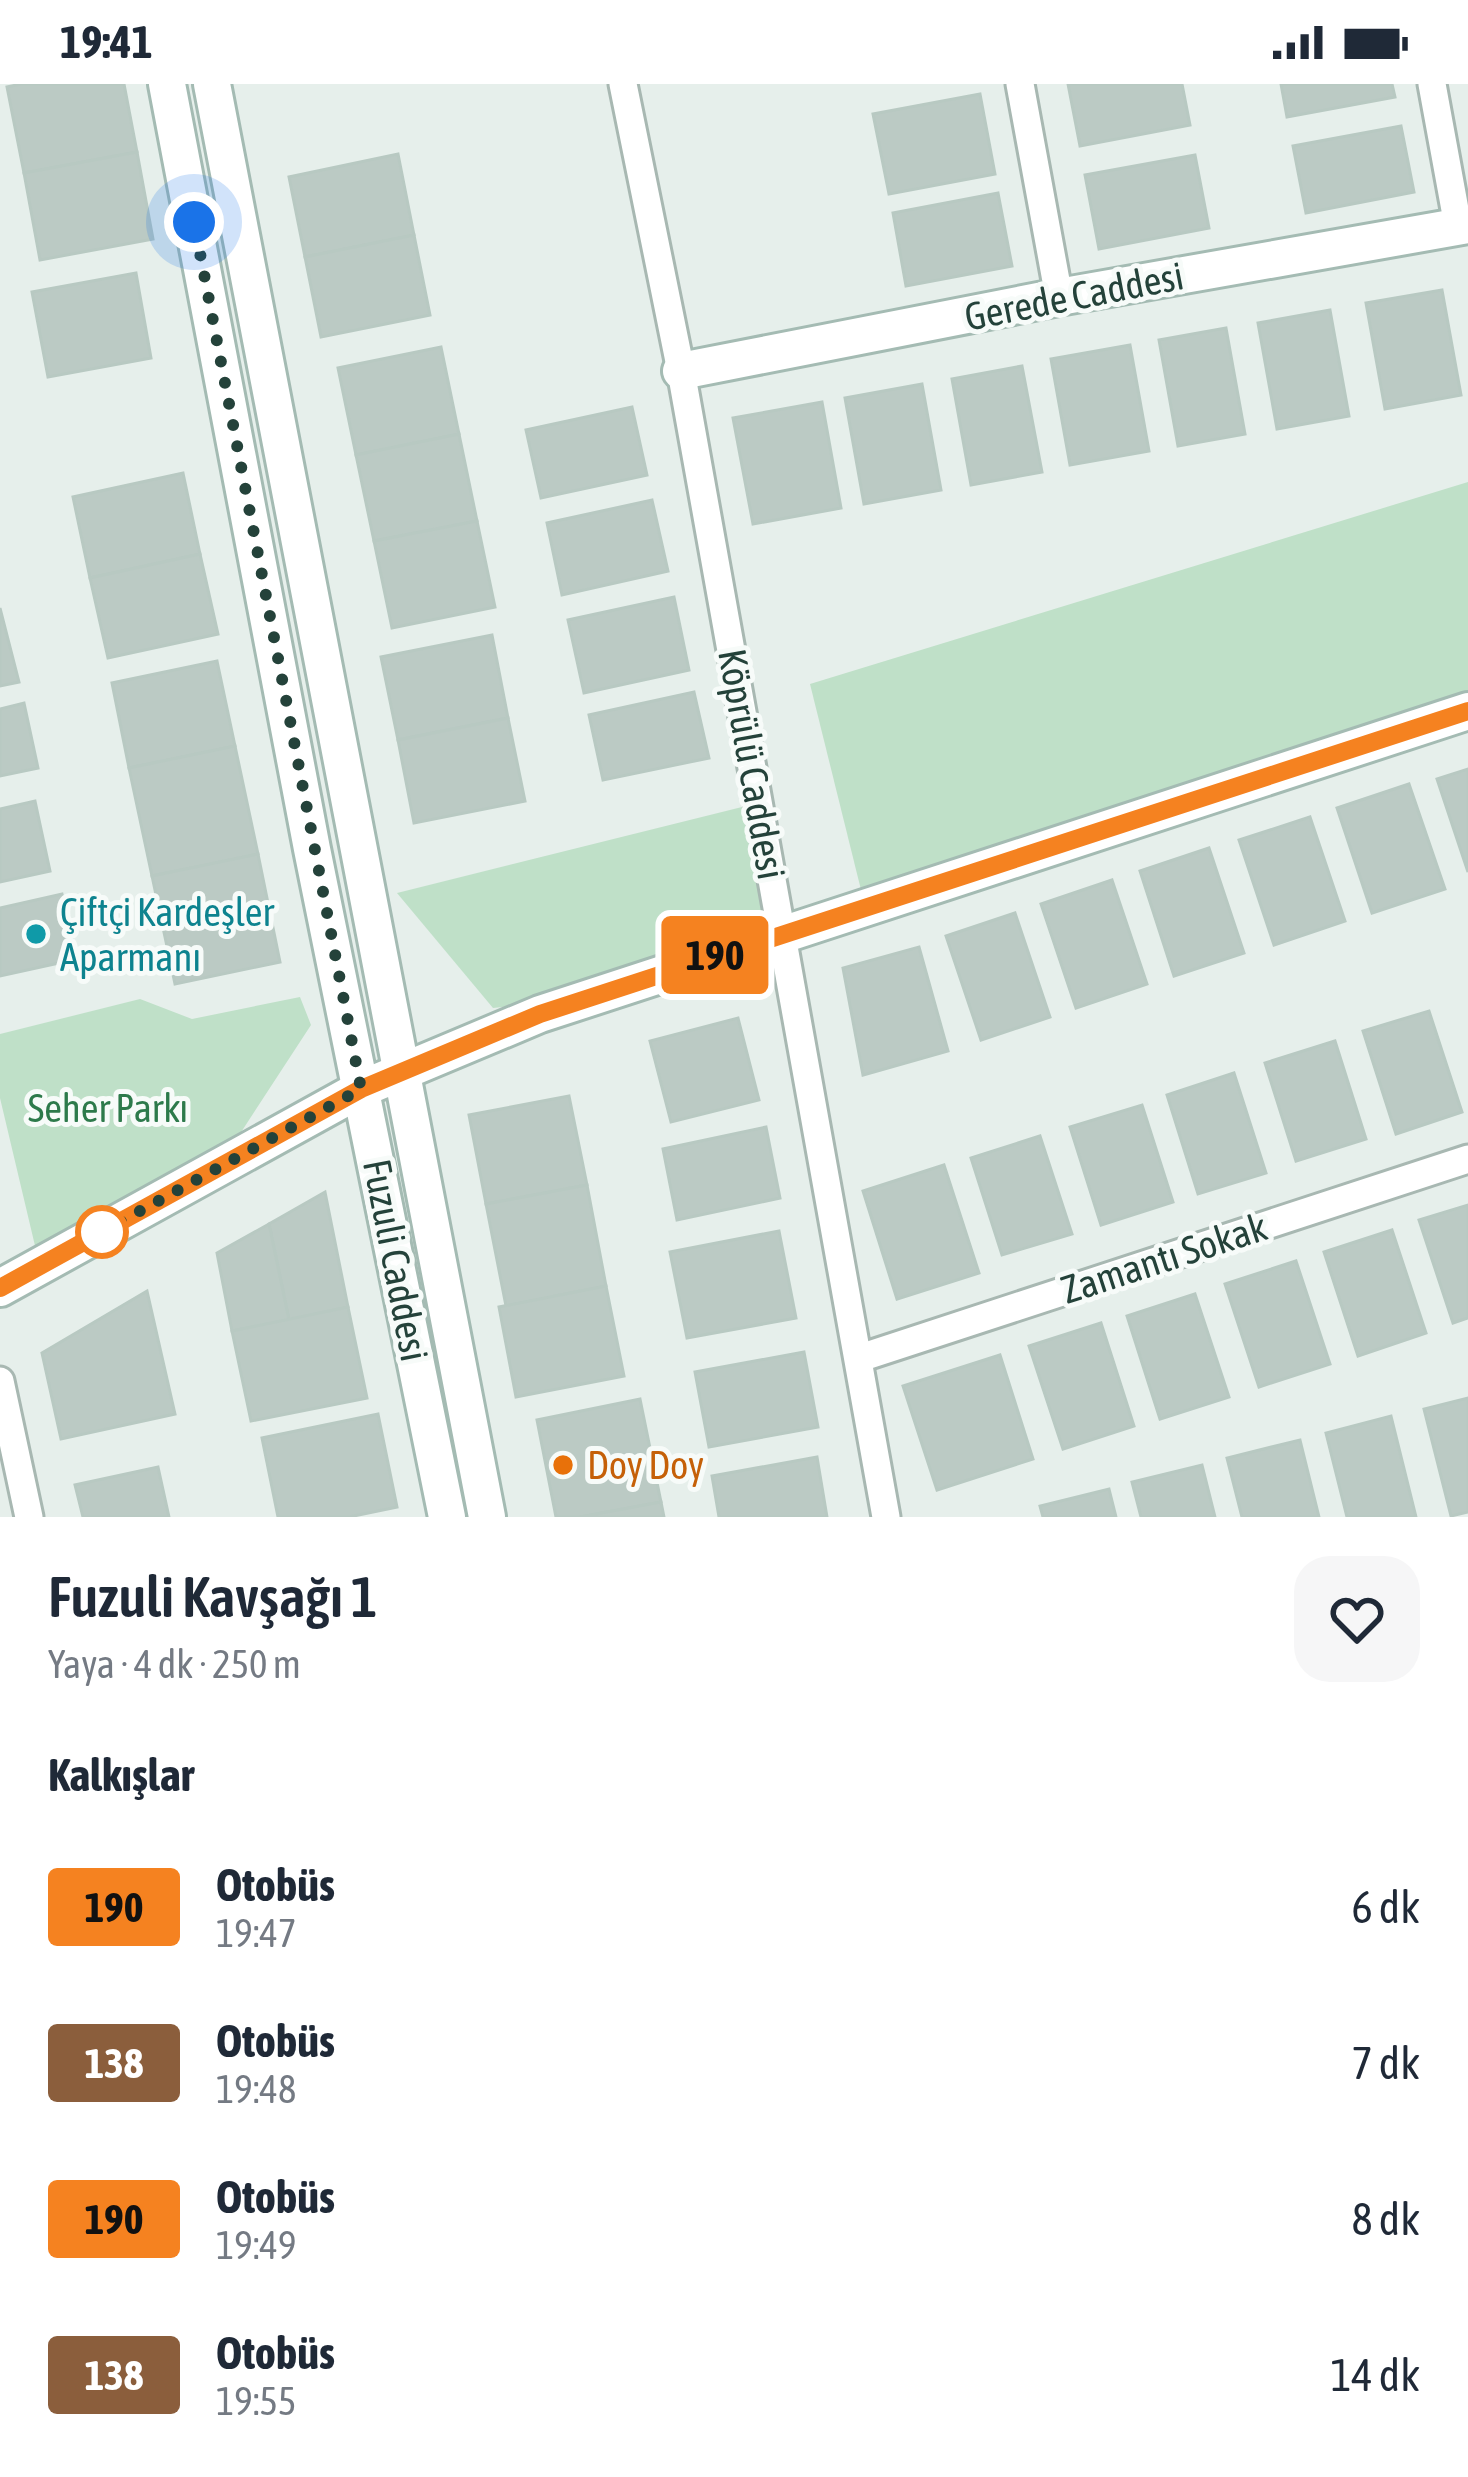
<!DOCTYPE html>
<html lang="tr">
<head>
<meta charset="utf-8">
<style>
  :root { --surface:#fff; --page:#f6f6f7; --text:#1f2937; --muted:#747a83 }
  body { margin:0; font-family:"Asap Condensed",sans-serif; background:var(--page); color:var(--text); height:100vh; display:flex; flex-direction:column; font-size:45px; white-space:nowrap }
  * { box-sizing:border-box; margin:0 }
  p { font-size:39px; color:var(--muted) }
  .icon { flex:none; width:66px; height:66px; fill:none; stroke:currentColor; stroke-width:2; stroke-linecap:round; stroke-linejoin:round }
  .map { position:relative; height:1433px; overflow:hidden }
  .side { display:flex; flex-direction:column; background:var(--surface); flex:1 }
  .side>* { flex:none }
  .badge { padding:0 24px; border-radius:9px; font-size:42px; line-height:78px }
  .you { position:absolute; width:60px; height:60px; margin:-30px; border:9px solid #fff; border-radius:50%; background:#1a73e8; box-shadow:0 0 0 18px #1a73e833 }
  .map>.badge { position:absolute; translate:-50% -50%; box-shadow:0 0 0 6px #fff }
  h2 { padding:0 48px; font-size:45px; line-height:108px }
  .round { display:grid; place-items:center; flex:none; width:126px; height:126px; border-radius:36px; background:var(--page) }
  .headline { display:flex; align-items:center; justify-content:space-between; height:204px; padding:0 48px }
  h1 { font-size:57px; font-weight:600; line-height:90px }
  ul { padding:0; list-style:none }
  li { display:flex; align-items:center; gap:36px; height:156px; padding:0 48px }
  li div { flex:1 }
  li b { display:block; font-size:45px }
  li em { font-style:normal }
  li .badge { min-width:132px; font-weight:700; text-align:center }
  .status { display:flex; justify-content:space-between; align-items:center; height:84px; padding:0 60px; background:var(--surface); direction:ltr }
  .status svg { height:33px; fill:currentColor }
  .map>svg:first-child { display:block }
</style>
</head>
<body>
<div class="status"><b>19:41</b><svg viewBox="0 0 49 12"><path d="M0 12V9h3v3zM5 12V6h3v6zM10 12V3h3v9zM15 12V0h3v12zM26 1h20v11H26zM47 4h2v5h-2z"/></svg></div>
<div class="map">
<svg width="1468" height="1433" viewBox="0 0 1468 1433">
  <rect width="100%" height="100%" fill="#e6efeb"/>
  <g fill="#bfe0c8">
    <polygon points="1468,398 1468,628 865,822 810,600"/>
    <polygon points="746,722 774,848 558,917 493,924 397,809"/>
    <polygon points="300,913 311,941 219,1082 36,1166 0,1014 0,950 140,915 192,935"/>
  </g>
  <g fill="#bbcac4" stroke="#b8c9c2" stroke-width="3">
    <polygon points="21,0 124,0 137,68 24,89 7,3"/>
    <polygon points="1068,0 1182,0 1190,41 1080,62"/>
    <polygon points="1281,0 1392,0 1395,13 1287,33"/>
    <polygon points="980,10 995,90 889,110 873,30"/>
    <polygon points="1401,42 1414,108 1306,129 1293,62"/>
    <polygon points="137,68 153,155 40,176 24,89"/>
    <polygon points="398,70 414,151 305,173 289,93"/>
    <polygon points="1195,71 1209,144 1099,165 1085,91"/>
    <polygon points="998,109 1012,182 906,202 893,129"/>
    <polygon points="414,151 430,231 321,253 305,173"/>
    <polygon points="136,189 151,274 48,293 32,208"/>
    <polygon points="1442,206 1461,311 1385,325 1366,219"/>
    <polygon points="1330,226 1349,332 1277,345 1258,239"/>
    <polygon points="1226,244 1245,350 1178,362 1159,256"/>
    <polygon points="1130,261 1149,367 1070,381 1051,275"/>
    <polygon points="441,263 459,350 356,371 338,284"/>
    <polygon points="1022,282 1042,388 971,401 952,295"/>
    <polygon points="922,300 941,406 864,420 845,314"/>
    <polygon points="822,318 841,424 753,440 733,334"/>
    <polygon points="632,323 647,391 541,414 526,346"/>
    <polygon points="459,350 477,437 374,457 356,371"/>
    <polygon points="183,389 200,470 90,494 73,413"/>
    <polygon points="652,416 668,487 562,511 547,439"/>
    <polygon points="477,437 495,523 392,544 374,457"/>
    <polygon points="200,470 218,550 108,574 90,494"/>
    <polygon points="674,513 689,586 584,609 568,536"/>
    <polygon points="0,524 19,598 0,602"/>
    <polygon points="492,551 508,634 398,656 381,573"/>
    <polygon points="217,577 235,662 129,684 112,599"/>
    <polygon points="694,608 709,674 603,696 589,631"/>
    <polygon points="24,619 38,684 0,692 0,625"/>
    <polygon points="508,634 525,717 414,739 398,656"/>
    <polygon points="235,662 258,770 152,792 129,684"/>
    <polygon points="1468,685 1468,788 1437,695"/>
    <polygon points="1409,700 1445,805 1372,829 1337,724"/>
    <polygon points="35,717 50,787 0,798 0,725"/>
    <polygon points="1310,733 1345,837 1274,861 1239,756"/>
    <polygon points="1209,764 1244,869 1174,892 1140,787"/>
    <polygon points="258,770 280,878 175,900 152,792"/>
    <polygon points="1112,796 1147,900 1076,924 1041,820"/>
    <polygon points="62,810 77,875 0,892 0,824"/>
    <polygon points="1015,829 1050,933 981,956 946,852"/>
    <polygon points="919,863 948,967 863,991 843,884"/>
    <polygon points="1429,927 1462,1028 1396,1050 1363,947"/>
    <polygon points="738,934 759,1016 671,1038 650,957"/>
    <polygon points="1335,957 1366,1055 1296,1077 1265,979"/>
    <polygon points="1234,989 1266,1089 1198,1110 1167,1011"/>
    <polygon points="569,1012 587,1101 486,1120 469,1031"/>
    <polygon points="1142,1021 1173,1118 1101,1141 1070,1043"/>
    <polygon points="766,1043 780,1114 677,1136 663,1065"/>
    <polygon points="1040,1052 1072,1150 1002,1171 971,1074"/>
    <polygon points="944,1081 979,1189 897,1215 863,1107"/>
    <polygon points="587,1101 606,1202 506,1222 486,1120"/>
    <polygon points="325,1108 348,1223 289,1236 269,1140"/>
    <polygon points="1468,1121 1468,1234 1453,1239 1419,1136"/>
    <polygon points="269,1140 289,1236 232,1247 217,1169"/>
    <polygon points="1392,1146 1426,1249 1358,1272 1324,1168"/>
    <polygon points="779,1147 796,1234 687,1254 670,1168"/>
    <polygon points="1296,1177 1330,1280 1259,1303 1225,1200"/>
    <polygon points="606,1202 624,1292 516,1313 499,1223"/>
    <polygon points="147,1207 175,1330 61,1355 42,1269"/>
    <polygon points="1195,1210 1229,1313 1160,1335 1127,1232"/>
    <polygon points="348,1223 367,1314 251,1337 232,1247"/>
    <polygon points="1101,1239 1134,1342 1063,1365 1029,1262"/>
    <polygon points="804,1268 818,1343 709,1363 695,1288"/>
    <polygon points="1000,1271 1033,1375 937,1406 903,1302"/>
    <polygon points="1468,1314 1468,1428 1451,1432 1424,1325"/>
    <polygon points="640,1315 661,1418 580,1433 556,1433 537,1336"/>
    <polygon points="378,1330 397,1423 349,1433 278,1433 262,1354"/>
    <polygon points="1391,1332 1416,1433 1347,1433 1326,1349"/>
    <polygon points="1300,1356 1319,1433 1242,1433 1227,1374"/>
    <polygon points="817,1373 827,1433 719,1433 712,1392"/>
    <polygon points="1202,1381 1215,1433 1141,1433 1132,1398"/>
    <polygon points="158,1383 169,1433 83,1433 75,1401"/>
    <polygon points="1109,1405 1116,1433 1043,1433 1040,1422"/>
    <polygon points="661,1418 664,1433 580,1433"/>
  </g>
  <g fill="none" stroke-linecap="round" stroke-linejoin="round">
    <defs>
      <g id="street">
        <polyline points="623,0 681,287 886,1433"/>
        <polyline points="1020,0 1059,213"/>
        <polyline points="1432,0 1458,142"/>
        <polyline points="860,1274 1468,1075"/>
        <polyline points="0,1297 29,1433"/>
      </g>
      <g id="secondary">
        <polyline points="167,0 312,765 447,1433"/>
        <polyline points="212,0 487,1433"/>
        <polyline points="681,287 1059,213 1468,141"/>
        <polyline points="0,1204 361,1005 540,930 1468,627"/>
      </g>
    </defs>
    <use href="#street" stroke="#a8b8b2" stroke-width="33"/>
    <use href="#secondary" stroke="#a4bbb3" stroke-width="42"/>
    <use href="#street" stroke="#fff" stroke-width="27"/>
    <use href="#secondary" stroke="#fff" stroke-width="36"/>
  </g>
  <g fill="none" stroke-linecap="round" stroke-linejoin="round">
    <defs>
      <polyline id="line" points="0,1204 361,1005 540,930 1468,627"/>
    </defs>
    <use href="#line" stroke="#fff" stroke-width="27"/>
    <use href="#line" stroke="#f58220" stroke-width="18"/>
    <polyline stroke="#24423a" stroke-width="12" stroke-dasharray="0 21.6" points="102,1148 361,1005 194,138"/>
  </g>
  <circle fill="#0f9aa8" stroke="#f7fbf9" stroke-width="4.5" cx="36" cy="850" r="12"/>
  <circle fill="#fff" stroke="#f58220" stroke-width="6" cx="102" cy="1148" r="24"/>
  <circle fill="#e8710a" stroke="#f7fbf9" stroke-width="4.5" cx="563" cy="1381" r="12"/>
  <g text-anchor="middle" stroke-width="10" stroke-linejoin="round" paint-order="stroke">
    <g font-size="39" fill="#24423a" stroke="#f7fbf9">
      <text transform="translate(1074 212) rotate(-11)" y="14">Gerede Caddesi</text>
      <text transform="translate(752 680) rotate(80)" y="14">Köprülü Caddesi</text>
      <text transform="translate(1164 1174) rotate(-18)" y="14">Zamantı Sokak</text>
      <text transform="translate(396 1176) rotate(79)" y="14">Fuzuli Caddesi</text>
    </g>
    <g font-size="39" fill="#0d838f" stroke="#f7fbf9" text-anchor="start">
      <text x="60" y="842">Çiftçi Kardeşler<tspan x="60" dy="45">Aparmanı</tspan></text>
    </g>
    <g font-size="39" fill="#2d7a4b" stroke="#f7fbf9">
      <text x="108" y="1038">Seher Parkı</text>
    </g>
    <g font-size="39" fill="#c56008" stroke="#f7fbf9" text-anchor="start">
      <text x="587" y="1395">Doy Doy</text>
    </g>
  </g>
</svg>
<div class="you" style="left:194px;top:138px"></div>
<b class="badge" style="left:715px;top:871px;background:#f58220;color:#111">190</b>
</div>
<section class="side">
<div class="headline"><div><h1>Fuzuli Kavşağı 1</h1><p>Yaya · 4 dk · 250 m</p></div><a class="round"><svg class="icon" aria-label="heart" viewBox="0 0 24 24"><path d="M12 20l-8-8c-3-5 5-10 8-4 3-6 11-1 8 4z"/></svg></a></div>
<h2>Kalkışlar</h2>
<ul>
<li><span class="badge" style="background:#f58220;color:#111">190</span><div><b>Otobüs</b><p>19:47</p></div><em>6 dk</em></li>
<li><span class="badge" style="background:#8b5e3c;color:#fff">138</span><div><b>Otobüs</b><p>19:48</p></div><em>7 dk</em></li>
<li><span class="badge" style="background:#f58220;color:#111">190</span><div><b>Otobüs</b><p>19:49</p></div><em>8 dk</em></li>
<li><span class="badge" style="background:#8b5e3c;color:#fff">138</span><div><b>Otobüs</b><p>19:55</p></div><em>14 dk</em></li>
</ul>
</section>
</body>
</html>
